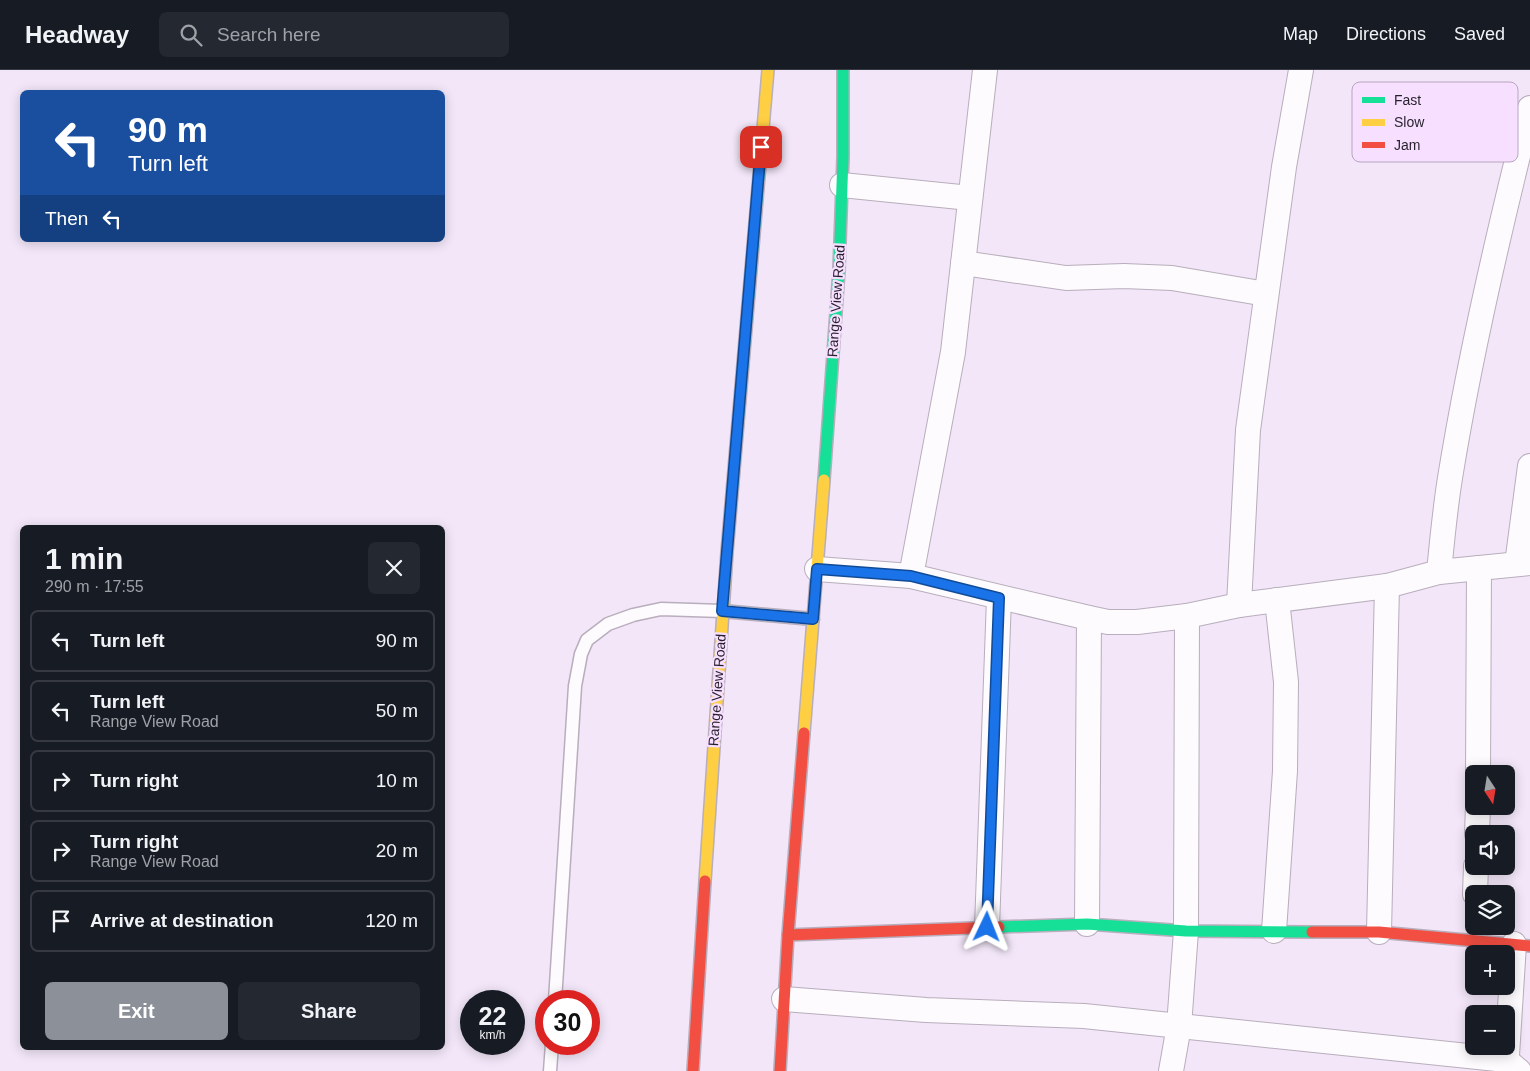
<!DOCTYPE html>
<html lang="en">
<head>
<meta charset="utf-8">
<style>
  body { margin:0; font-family:Helvetica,sans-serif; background:#242831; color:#f1f3f6; height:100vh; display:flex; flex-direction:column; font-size:19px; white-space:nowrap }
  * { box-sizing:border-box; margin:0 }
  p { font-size:16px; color:#9ea1a6 }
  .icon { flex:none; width:28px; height:28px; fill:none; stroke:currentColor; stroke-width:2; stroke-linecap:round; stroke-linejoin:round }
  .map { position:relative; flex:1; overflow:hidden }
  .sheet { position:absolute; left:20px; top:455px; width:425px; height:525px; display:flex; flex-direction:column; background:#171b24; border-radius:8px; box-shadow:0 2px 12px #0003 }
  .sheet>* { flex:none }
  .top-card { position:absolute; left:20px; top:20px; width:425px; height:152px; border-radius:8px; box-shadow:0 2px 12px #0003; background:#1a4fa0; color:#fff; overflow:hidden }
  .needle { width:32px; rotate:168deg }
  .buttons { position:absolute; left:1465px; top:695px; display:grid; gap:10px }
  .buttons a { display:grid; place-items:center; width:50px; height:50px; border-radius:8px; background:#171b24; box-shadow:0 2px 12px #0003; font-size:25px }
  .speed { position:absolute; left:460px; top:920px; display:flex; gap:10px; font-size:25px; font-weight:700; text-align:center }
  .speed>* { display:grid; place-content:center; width:65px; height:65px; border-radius:50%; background:#171b24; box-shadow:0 2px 12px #0003; line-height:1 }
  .speed small { font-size:12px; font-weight:400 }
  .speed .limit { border:8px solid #d22; background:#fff; color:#111 }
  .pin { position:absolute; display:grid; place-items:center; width:42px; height:42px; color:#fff; margin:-21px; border-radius:10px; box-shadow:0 2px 8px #0006 }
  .me { position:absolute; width:55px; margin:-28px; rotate:2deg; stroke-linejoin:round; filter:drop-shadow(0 0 4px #0008) }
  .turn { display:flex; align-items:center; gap:18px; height:105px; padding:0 25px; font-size:22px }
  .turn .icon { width:65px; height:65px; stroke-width:2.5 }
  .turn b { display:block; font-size:35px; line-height:42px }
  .then { display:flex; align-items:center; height:48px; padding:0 25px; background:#0003; gap:10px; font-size:19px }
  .round { display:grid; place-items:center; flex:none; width:52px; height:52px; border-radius:8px; background:#242831 }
  .overview { display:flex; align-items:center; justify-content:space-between; height:85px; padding:0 25px }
  h1 { font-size:30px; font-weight:700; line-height:38px }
  .cta { display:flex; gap:10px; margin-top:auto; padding:10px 25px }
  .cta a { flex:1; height:58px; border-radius:8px; background:#8c9099; color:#fff; font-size:20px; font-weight:700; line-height:58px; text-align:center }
  .cta a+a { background:#242831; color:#f1f3f6 }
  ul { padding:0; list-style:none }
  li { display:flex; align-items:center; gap:15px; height:62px; margin:0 10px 8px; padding:0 15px; border:2px solid #363941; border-radius:8px }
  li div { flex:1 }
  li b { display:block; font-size:19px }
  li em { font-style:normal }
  header { display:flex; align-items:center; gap:30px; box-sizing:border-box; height:70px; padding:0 25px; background:#171b24; border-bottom:1px solid #363941 }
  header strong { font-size:24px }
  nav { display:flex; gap:28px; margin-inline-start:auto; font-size:18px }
  .search { width:350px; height:45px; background:#242831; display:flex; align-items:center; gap:12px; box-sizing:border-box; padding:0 18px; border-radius:8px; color:#9ea1a6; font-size:19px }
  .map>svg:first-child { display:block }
</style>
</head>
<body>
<header>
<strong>Headway</strong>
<div class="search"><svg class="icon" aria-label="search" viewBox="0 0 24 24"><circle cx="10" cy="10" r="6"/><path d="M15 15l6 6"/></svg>Search here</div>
<nav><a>Map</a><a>Directions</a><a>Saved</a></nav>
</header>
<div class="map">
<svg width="1530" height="1001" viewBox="0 0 1530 1001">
  <rect width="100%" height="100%" fill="#f2e6f8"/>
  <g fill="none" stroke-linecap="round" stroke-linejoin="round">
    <defs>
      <g id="lane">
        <path d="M555,931L575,616L581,584L587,570L608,554L633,545L661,539L722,541L813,549"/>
        <path d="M550,1001L552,974"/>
      </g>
      <g id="street">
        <path d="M842,115L970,128"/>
        <path d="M963,193L1066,208L1124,206L1172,208L1266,224"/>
        <path d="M1517,494L1530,396"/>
        <path d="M817,499L911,506L1089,548L1108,552H1137L1187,546L1239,535L1387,516L1439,502L1530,493"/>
        <path d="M1439,502C1442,471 1445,439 1450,408C1470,284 1499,160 1530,38"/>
        <path d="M911,506L953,282L985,0"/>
        <path d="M1239,535L1248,360L1284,97L1301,0"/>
        <path d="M1478,704L1479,498"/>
        <path d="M1477,764L1478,736"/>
        <path d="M1475,824L1476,796"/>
        <path d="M1087,854L1089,548"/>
        <path d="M987,857L999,528"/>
        <path d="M1274,861L1285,701L1286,612L1277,530"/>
        <path d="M1379,862L1387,516"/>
        <path d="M784,929L926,940L1084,946L1506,990L1519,1001"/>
        <path d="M1171,1001L1179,956L1186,861L1187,546"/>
        <path d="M1506,1001L1514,874"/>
      </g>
      <g id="fast">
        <path d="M824,410L839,200L843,87V0"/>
        <path d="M727,482L760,94"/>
        <path d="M999,857L1087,854L1186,861L1312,862"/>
      </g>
      <g id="slow">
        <path d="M760,94L768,0"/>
        <path d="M804,663L824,410"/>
        <path d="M705,811L727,482"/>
      </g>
      <g id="jam">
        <path d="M1312,862H1379L1530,876"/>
        <path d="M788,865L999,857"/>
        <path d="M693,1001L705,811"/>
        <path d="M780,1001L788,865L804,663"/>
      </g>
    </defs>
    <use href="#lane" stroke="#b8aebc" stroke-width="15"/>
    <use href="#street" stroke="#b8aebc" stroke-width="26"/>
    <use href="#fast" stroke="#b8aebc" stroke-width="14"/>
    <use href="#slow" stroke="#b8aebc" stroke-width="14"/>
    <use href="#jam" stroke="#b8aebc" stroke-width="14"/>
    <use href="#lane" stroke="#fdfbfe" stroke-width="12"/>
    <use href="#street" stroke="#fdfbfe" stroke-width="24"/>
    <use href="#fast" stroke="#16e098" stroke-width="11"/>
    <use href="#slow" stroke="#ffcf43" stroke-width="11"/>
    <use href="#jam" stroke="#f24e42" stroke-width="11"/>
  </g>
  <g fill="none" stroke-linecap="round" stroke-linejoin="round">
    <defs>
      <path id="route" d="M761,77L722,541L813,549L817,499L911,506L999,528L987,857"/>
    </defs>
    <use href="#route" stroke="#114b97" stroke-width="12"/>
    <use href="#route" stroke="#1a73e8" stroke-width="9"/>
  </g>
  <g text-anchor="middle" stroke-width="4.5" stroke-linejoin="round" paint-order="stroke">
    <g font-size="14" fill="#271f2a" stroke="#f6dfff">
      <text transform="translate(836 231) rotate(-86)" y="5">Range View Road</text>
      <text transform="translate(717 620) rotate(-86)" y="5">Range View Road</text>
    </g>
  </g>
  <rect x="1352" y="12" width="166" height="80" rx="8" fill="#f6dfff" stroke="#b8a5bf" stroke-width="1"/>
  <rect x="1362" y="27" width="23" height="6" fill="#16e098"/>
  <rect x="1362" y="49" width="23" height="7" fill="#ffcf43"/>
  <rect x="1362" y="72" width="23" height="6" fill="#f24e42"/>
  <g font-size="14" fill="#271f2a">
    <text x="1394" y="35">Fast</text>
    <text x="1394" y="57">Slow</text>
    <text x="1394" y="80">Jam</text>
  </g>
</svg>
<div class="buttons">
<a><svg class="needle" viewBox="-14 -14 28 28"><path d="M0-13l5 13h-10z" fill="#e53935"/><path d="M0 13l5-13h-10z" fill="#9ea1a6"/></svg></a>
<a><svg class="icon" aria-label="sound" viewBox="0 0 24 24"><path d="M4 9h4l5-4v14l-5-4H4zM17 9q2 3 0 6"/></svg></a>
<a><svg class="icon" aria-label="layers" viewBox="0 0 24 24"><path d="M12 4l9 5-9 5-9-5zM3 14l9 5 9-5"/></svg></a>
<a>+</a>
<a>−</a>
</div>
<div class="speed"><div>22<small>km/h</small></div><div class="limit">30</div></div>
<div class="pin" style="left:761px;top:77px;background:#d93025"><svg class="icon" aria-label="arrive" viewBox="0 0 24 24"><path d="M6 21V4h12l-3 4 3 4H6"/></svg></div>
<svg class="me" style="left:987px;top:857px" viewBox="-20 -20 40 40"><path d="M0-17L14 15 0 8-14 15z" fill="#1a73e8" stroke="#fff" stroke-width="4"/></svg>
<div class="top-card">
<div class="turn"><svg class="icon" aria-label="left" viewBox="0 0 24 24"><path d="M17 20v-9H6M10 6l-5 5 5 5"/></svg><div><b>90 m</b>Turn left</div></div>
<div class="then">Then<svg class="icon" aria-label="left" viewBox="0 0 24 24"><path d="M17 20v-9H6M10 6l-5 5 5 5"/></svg></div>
</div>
<section class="sheet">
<div class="overview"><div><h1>1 min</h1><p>290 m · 17:55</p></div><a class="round"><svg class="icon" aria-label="close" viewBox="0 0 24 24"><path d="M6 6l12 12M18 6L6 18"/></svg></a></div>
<ul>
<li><svg class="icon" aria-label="left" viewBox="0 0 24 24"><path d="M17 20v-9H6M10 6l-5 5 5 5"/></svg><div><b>Turn left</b></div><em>90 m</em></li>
<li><svg class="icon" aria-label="left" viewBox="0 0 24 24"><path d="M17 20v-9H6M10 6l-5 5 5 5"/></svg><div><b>Turn left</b><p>Range View Road</p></div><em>50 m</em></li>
<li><svg class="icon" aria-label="right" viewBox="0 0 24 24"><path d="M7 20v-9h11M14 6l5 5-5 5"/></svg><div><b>Turn right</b></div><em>10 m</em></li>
<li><svg class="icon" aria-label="right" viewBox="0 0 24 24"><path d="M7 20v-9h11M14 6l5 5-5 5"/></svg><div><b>Turn right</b><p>Range View Road</p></div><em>20 m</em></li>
<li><svg class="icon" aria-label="arrive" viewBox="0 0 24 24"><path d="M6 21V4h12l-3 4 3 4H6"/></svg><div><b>Arrive at destination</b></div><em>120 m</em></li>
</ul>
<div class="cta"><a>Exit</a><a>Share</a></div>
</section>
</div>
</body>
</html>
